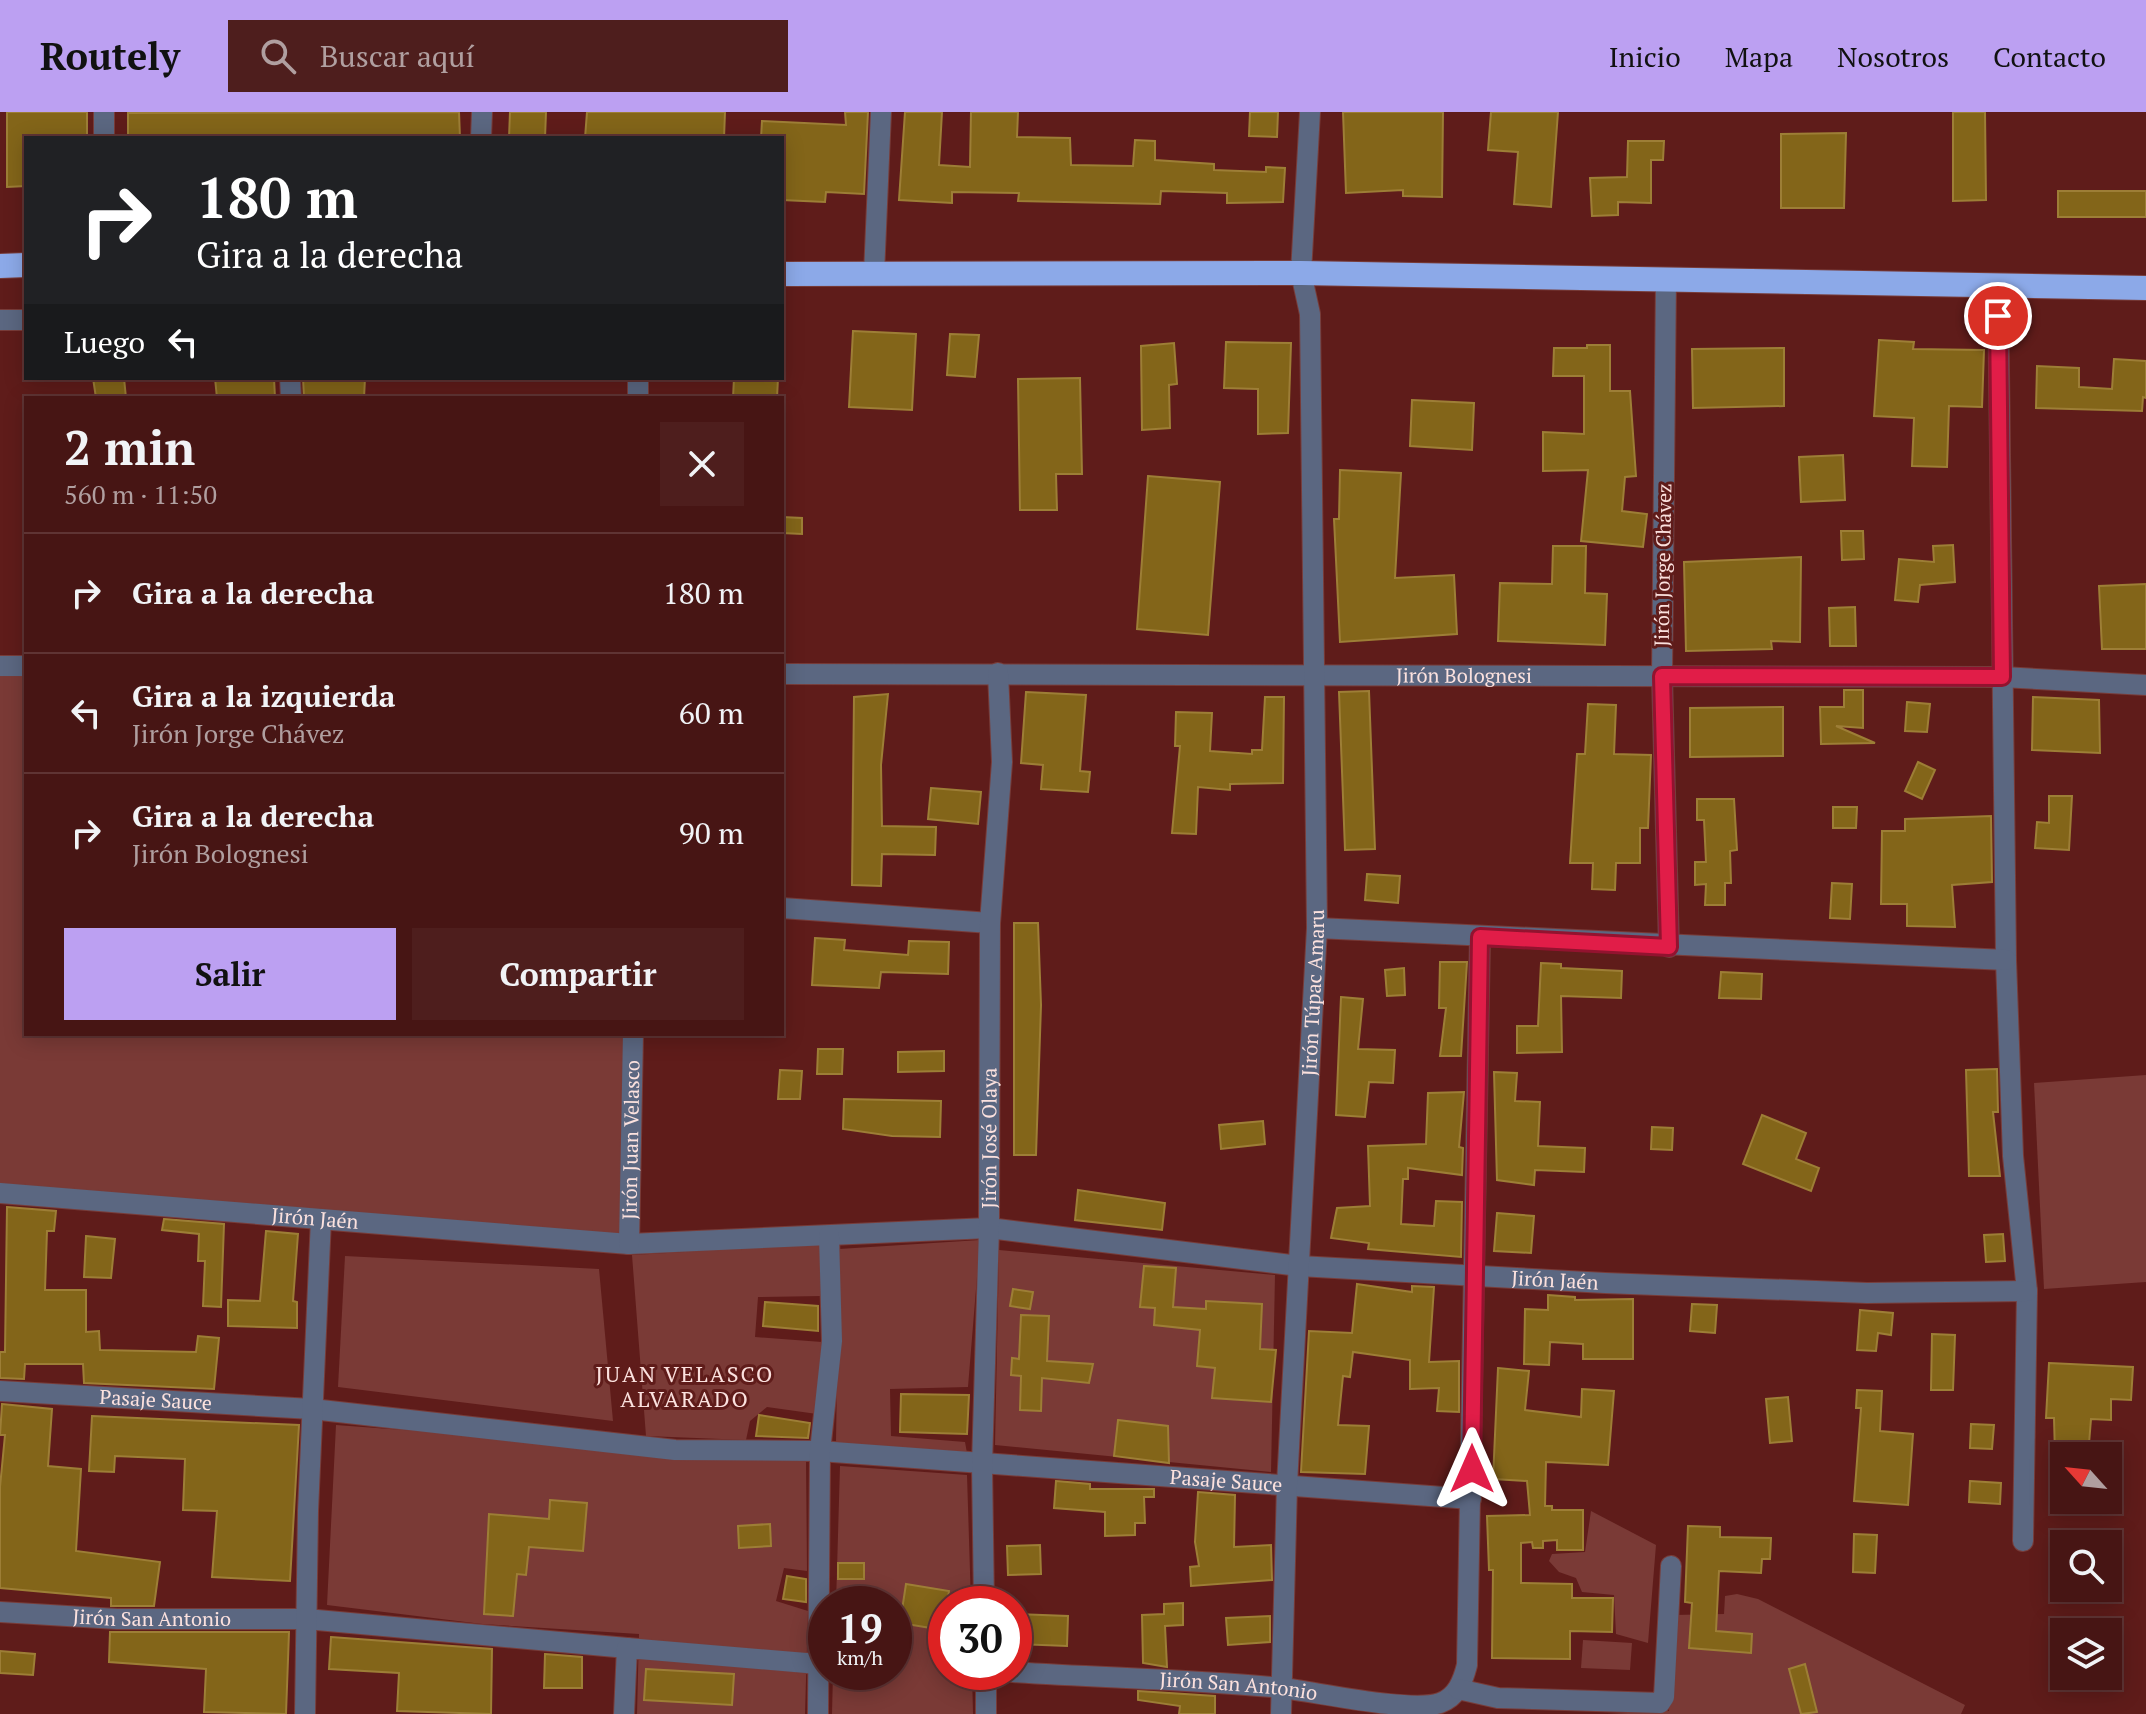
<!DOCTYPE html>
<html lang="es">
<head>
<meta charset="utf-8">
<style>
  body { margin:0; font-family:"PT Serif",serif; background:#4e1e1d; color:#f1f3f6; height:100vh; display:flex; flex-direction:column; font-size:30px; white-space:nowrap }
  * { box-sizing:border-box; margin:0 }
  p { font-size:26px; color:#b09fa0 }
  .icon { flex:none; width:44px; height:44px; fill:none; stroke:currentColor; stroke-width:2; stroke-linecap:round; stroke-linejoin:round }
  .map { position:relative; flex:1; overflow:hidden }
  .side { position:absolute; left:24px; top:284px; width:760px; height:640px; display:flex; flex-direction:column; background:#471514; border-radius:0px; box-shadow:0 4px 20px #0003,0 0 0 2px #5f3434 }
  .side>* { flex:none }
  .guide { position:absolute; left:24px; top:24px; width:760px; height:244px; border-radius:0px; box-shadow:0 4px 20px #0003,0 0 0 2px #5f3434; background:#202124; color:#fff; overflow:hidden }
  .needle { width:52px; rotate:297deg }
  .buttons { position:absolute; left:2050px; top:1330px; display:grid; gap:16px }
  .buttons a { display:grid; place-items:center; width:72px; height:72px; border-radius:0px; background:#471514; box-shadow:0 4px 20px #0003,0 0 0 2px #5f3434; font-size:40px }
  .speed { position:absolute; left:808px; top:1474px; display:flex; gap:16px; font-size:40px; font-weight:700; text-align:center }
  .speed>* { display:grid; place-content:center; width:104px; height:104px; border-radius:50%; background:#471514; box-shadow:0 4px 20px #0003,0 0 0 2px #5f3434; line-height:1 }
  .speed small { font-size:20px; font-weight:400 }
  .speed .limit { border:12px solid #d22; background:#fff; color:#111 }
  .pin { position:absolute; display:grid; place-items:center; width:68px; height:68px; color:#fff; margin:-34px; border:4px solid #fff; border-radius:50%; box-shadow:0 2px 8px #0007 }
  .me { position:absolute; width:88px; margin:-44px; rotate:0deg; stroke-linejoin:round; filter:drop-shadow(0 0 6px #0008) }
  .turn { display:flex; align-items:center; gap:28px; height:168px; padding:0 40px; font-size:36px }
  .turn .icon { width:104px; height:104px; stroke-width:2.5 }
  .turn b { display:block; font-size:56px; line-height:68px }
  .then { display:flex; align-items:center; height:76px; padding:0 40px; background:#0003; gap:16px; font-size:30px }
  .round { display:grid; place-items:center; flex:none; width:84px; height:84px; border-radius:0px; background:#4e1e1d }
  .summary { display:flex; align-items:center; justify-content:space-between; height:136px; padding:0 40px }
  h1 { font-size:48px; font-weight:700; line-height:60px }
  .button { display:flex; gap:16px; margin-top:auto; padding:16px 40px }
  .button a { flex:1; height:92px; border-radius:0px; background:#bca0f2; color:#111; font-size:32px; font-weight:700; line-height:92px; text-align:center }
  .button a+a { background:#4e1e1d; color:#f1f3f6 }
  ul { padding:0; list-style:none }
  li { display:flex; align-items:center; gap:24px; height:120px; padding:0 40px; border-top:2px solid #5f3434 }
  li div { flex:1 }
  li b { display:block; font-size:30px }
  li em { font-style:normal }
  header { display:flex; align-items:center; gap:48px; box-sizing:border-box; height:112px; padding:0 40px; background:#bca0f2; color:#111 }
  header strong { font-size:38px }
  nav { display:flex; gap:44px; margin-inline-start:auto; font-size:28px }
  .search { width:560px; height:72px; background:#4e1e1d; display:flex; align-items:center; gap:20px; box-sizing:border-box; padding:0 28px; border-radius:0px; color:#b09fa0; font-size:30px }
  .map>svg:first-child { display:block }
</style>
</head>
<body>
<header>
<strong>Routely</strong>
<div class="search"><svg class="icon" aria-label="search" viewBox="0 0 24 24"><circle cx="10" cy="10" r="6"/><path d="M15 15l6 6"/></svg>Buscar aquí</div>
<nav><a>Inicio</a><a>Mapa</a><a>Nosotros</a><a>Contacto</a></nav>
</header>
<div class="map">
<svg width="2146" height="1602" viewBox="0 0 2146 1602">
  <rect width="100%" height="100%" fill="#5f1c1a"/>
  <g fill="#7a3a36">
    <path d="M0,554H26V922H635L629,1132L0,1081Z"/>
    <path d="M2146,963V1170L2044,1177L2034,971Z"/>
    <path d="M980,1128L968,1275L890,1277L891,1324L965,1330L967,1341L836,1330L839,1137Z"/>
    <path d="M823,1132L822,1184L758,1185L755,1225L822,1230L817,1302L767,1295L750,1309L746,1328L646,1324L632,1143Z"/>
    <path d="M999,1138L1275,1163L1271,1360L995,1333Z"/>
    <path d="M345,1144L599,1157L613,1309L338,1275Z"/>
    <path d="M336,1313L806,1348L807,1459L784,1456L776,1489L808,1499L805,1602H637L639,1522L482,1512L327,1493Z"/>
    <path d="M840,1354L967,1363L971,1492H946V1560H972L973,1602H832L833,1560H894V1492H836Z"/>
    <path d="M1591,1399L1656,1433L1648,1531L1616,1522L1614,1483L1582,1480L1576,1466L1559,1460L1549,1449L1552,1442L1585,1440Z"/>
    <path d="M1737,1482L1758,1487L1965,1593L1961,1602H1607L1669,1599L1673,1503L1724,1502L1725,1484Z"/>
    <path d="M1583,1528L1632,1531L1630,1558L1581,1556Z"/>
  </g>
  <g fill="#836519" stroke="#9d7e36" stroke-width="2">
    <path d="M7,0H87V26H26V74L7,75Z"/>
    <path d="M459,0L460,26H128V1Z"/>
    <path d="M510,0H546L545,26H509Z"/>
    <path d="M587,0H725L724,26H585Z"/>
    <path d="M845,0H868L864,82L826,80L825,90L782,88V26H761L762,9L846,13Z"/>
    <path d="M905,0H942L939,53L970,55L971,0H1018L1017,25L1070,26L1071,53L1133,54L1135,28L1155,29V48L1214,52V58L1266,60V55L1285,56L1283,90L1227,91V81L1161,79L1160,92L1018,89L1019,81L952,80V91L899,88Z"/>
    <path d="M1250,0H1278L1277,25L1249,24Z"/>
    <path d="M1343,0H1443L1442,85L1403,84V78L1346,81Z"/>
    <path d="M1491,0H1558L1551,95L1514,92L1518,40L1488,38Z"/>
    <path d="M1953,0H1985L1986,88L1953,89Z"/>
    <path d="M1846,21L1844,96H1781V22Z"/>
    <path d="M1628,29H1664L1663,48H1651V91L1618,90V103L1592,104L1590,66L1627,65Z"/>
    <rect x="2058" y="79" width="88" height="26"/>
    <path d="M853,219L916,222L912,298L849,295Z"/>
    <path d="M950,222L979,223L975,265L947,263Z"/>
    <path d="M1879,228L1914,230L1913,237L1984,238L1982,295L1949,294L1947,355L1912,354L1914,306L1874,304Z"/>
    <path d="M1226,230L1291,231L1288,321L1258,322V277L1224,276Z"/>
    <path d="M1174,231L1177,272L1169,273L1170,316L1142,318L1141,234Z"/>
    <path d="M1587,233H1610V279H1630L1636,364L1625,365L1622,399L1647,402L1643,435L1581,429L1588,358L1543,359V320L1584,322V264H1553L1554,236H1587Z"/>
    <path d="M1784,236V294L1693,296L1692,237Z"/>
    <path d="M2114,247L2146,249V286L2143,285L2142,299L2036,296L2037,254L2079,256V275L2112,277Z"/>
    <path d="M93,266H124L126,286H96Z"/>
    <path d="M215,266H274L275,286H217Z"/>
    <path d="M303,266H365L364,286H304Z"/>
    <path d="M734,266H778L777,286H733Z"/>
    <path d="M1080,266L1082,362H1056L1057,398H1020L1018,267Z"/>
    <path d="M1412,288L1474,291L1472,338L1410,334Z"/>
    <path d="M1843,343L1845,388L1801,390L1799,345Z"/>
    <path d="M1340,358L1401,361L1395,466L1454,463L1457,522L1340,530L1334,407H1339Z"/>
    <path d="M1148,364L1220,370L1208,523L1137,517Z"/>
    <path d="M782,405L802,406V422L782,421Z"/>
    <path d="M1841,419H1863L1864,447L1842,448Z"/>
    <path d="M1953,433L1955,470L1920,473L1918,490L1895,488L1899,447L1934,450L1933,434Z"/>
    <path d="M1553,434H1586L1585,481L1607,482L1605,533L1498,529L1500,471L1552,472Z"/>
    <path d="M1801,445L1800,530L1771,529L1772,537L1686,539L1684,450Z"/>
    <path d="M2146,472V537H2102L2099,474Z"/>
    <path d="M1855,495L1856,534H1830L1829,496Z"/>
    <path d="M1844,578H1863V616L1836,614L1875,631L1821,632L1820,595H1844Z"/>
    <path d="M1369,579L1375,737L1345,738L1339,580Z"/>
    <path d="M1026,580L1086,583L1080,659L1090,660L1088,680L1041,677L1043,653L1021,651Z"/>
    <path d="M888,582L881,653L882,714L936,715L935,743L882,742L881,774L852,773L854,585Z"/>
    <path d="M1265,585H1284L1283,671L1230,672V678L1198,675L1196,722L1172,721L1180,634H1175L1176,600L1212,601L1210,639L1252,642V638H1262Z"/>
    <path d="M2033,585L2099,588L2100,641L2032,638Z"/>
    <path d="M1907,590L1930,592L1927,620L1905,619Z"/>
    <path d="M1588,592L1616,593L1614,642L1651,643L1648,716H1640V751H1616L1615,778L1592,777L1593,751H1570L1577,642H1585Z"/>
    <path d="M1783,595V644L1690,645V596Z"/>
    <path d="M1918,650L1935,658L1922,687L1905,679Z"/>
    <path d="M931,676L981,680L978,712L928,707Z"/>
    <path d="M2049,684H2072L2069,738L2035,736L2037,710L2049,711Z"/>
    <path d="M1697,687H1734L1737,738L1730,739L1731,771H1725V793H1705L1706,772L1695,773V750H1706L1704,708H1697Z"/>
    <path d="M1833,695H1857L1856,716H1833Z"/>
    <path d="M1991,704L1992,770L1952,773L1955,815L1907,814V792H1881L1882,719H1905V707Z"/>
    <path d="M1367,762L1400,764L1398,791L1365,788Z"/>
    <path d="M1832,771L1852,772L1850,807L1830,806Z"/>
    <path d="M1014,811H1038L1041,893L1036,1043H1014Z"/>
    <path d="M815,826L845,828L844,838L908,843L909,829L949,830L948,862L881,860L879,876L812,873Z"/>
    <path d="M1440,850H1467L1461,944H1440L1446,896H1439Z"/>
    <path d="M1541,851L1561,852V856L1622,859L1621,886L1561,884L1562,940L1517,941V914H1538Z"/>
    <path d="M1404,856L1405,883L1387,884L1385,858Z"/>
    <path d="M1721,860L1762,862L1761,887L1719,886Z"/>
    <path d="M1341,885L1363,887L1358,937L1395,938L1393,971L1369,970L1365,1005L1336,1003Z"/>
    <path d="M818,937H843L842,962H817Z"/>
    <path d="M944,939V959L898,960V940Z"/>
    <path d="M1997,957L1998,1000H1993L2000,1064H1969L1966,958Z"/>
    <path d="M780,958L802,959L800,987H778Z"/>
    <path d="M1494,960L1517,961L1515,989L1540,990L1538,1034L1585,1036L1584,1060L1535,1058L1534,1073L1497,1068Z"/>
    <path d="M1464,980L1459,1035L1463,1036L1462,1063L1408,1056V1067H1403L1401,1112L1434,1114L1436,1089L1462,1090L1461,1145L1368,1137L1369,1131L1331,1126L1337,1096L1370,1094L1368,1034L1426,1032L1428,981Z"/>
    <path d="M844,987L941,989L940,1025L892,1024L843,1017Z"/>
    <path d="M1762,1003L1806,1021L1796,1047L1819,1056L1811,1079L1743,1052Z"/>
    <path d="M1263,1009L1265,1032L1221,1037L1219,1013Z"/>
    <path d="M1652,1015L1673,1016L1672,1038L1651,1037Z"/>
    <path d="M1078,1078L1165,1091L1162,1118L1075,1108Z"/>
    <path d="M7,1095L56,1099L54,1119H47L45,1178H86V1220L99,1219L100,1238L196,1240L198,1224L219,1226L214,1277L84,1271L83,1252H25L24,1267L0,1266V1240H5Z"/>
    <path d="M1497,1101L1534,1104L1531,1141L1494,1139Z"/>
    <path d="M164,1107L224,1112L221,1195L203,1194L205,1149H198L199,1122L162,1118Z"/>
    <path d="M266,1119L298,1122L293,1189L297,1190V1216L228,1214V1188L260,1189Z"/>
    <path d="M2003,1122L2005,1149L1986,1150L1984,1123Z"/>
    <path d="M86,1124L115,1127L111,1166L84,1165Z"/>
    <path d="M1144,1154L1176,1156L1173,1195L1206,1197V1189L1262,1192L1260,1237L1276,1238L1271,1290L1212,1286L1215,1256L1197,1254L1200,1218L1154,1213L1155,1196L1140,1195Z"/>
    <path d="M1357,1172L1412,1180V1174L1434,1175L1429,1250L1459,1249V1300L1437,1299L1439,1276L1410,1277V1248L1353,1240L1350,1265L1343,1264L1338,1313L1369,1314L1365,1362L1301,1360L1309,1219L1352,1221Z"/>
    <path d="M1013,1177L1033,1180L1030,1197L1010,1194Z"/>
    <path d="M1548,1183L1575,1185V1188L1633,1187V1247H1583V1232L1550,1230L1549,1253L1524,1252L1525,1197L1548,1198Z"/>
    <path d="M765,1190L818,1194V1219L763,1214Z"/>
    <path d="M1692,1192L1717,1193L1715,1221L1690,1219Z"/>
    <path d="M1860,1198L1893,1201L1891,1223L1878,1221L1876,1239L1857,1238Z"/>
    <path d="M1021,1203L1049,1204L1047,1249L1093,1252L1089,1271L1042,1266L1041,1299L1020,1298L1021,1264L1011,1263L1012,1246L1019,1247Z"/>
    <path d="M1932,1222L1955,1223L1953,1278H1931Z"/>
    <path d="M2049,1251L2133,1255L2131,1288L2111,1287V1308L2091,1307L2088,1344L2055,1343L2054,1306H2046Z"/>
    <path d="M1498,1256L1529,1259L1525,1298L1581,1305L1582,1277L1614,1279L1608,1353L1546,1350L1545,1394H1552V1398H1583V1438H1557V1428L1543,1429V1436H1533L1532,1430L1521,1431V1471L1572,1472V1486H1613L1612,1520L1570,1519V1547L1492,1546L1493,1458H1489L1487,1404L1530,1403L1527,1369L1493,1367Z"/>
    <path d="M1857,1278L1882,1279L1880,1319L1913,1322L1908,1393L1854,1389L1861,1296H1856Z"/>
    <path d="M901,1282L969,1283L967,1322L900,1320Z"/>
    <path d="M1788,1285L1792,1329L1770,1331L1766,1287Z"/>
    <path d="M2,1292L52,1297L48,1354L81,1357L76,1439L160,1450L154,1494H111V1486L0,1476V1375L5,1323H0Z"/>
    <path d="M759,1303L810,1311L808,1326L756,1324Z"/>
    <path d="M92,1304L299,1313L290,1469L212,1465L217,1399L183,1398L185,1347L115,1344L114,1360L89,1359Z"/>
    <path d="M1118,1308L1168,1314L1169,1351L1114,1344Z"/>
    <path d="M1971,1312L1994,1313L1992,1337L1970,1336Z"/>
    <path d="M1056,1369L1090,1372V1377H1154V1385H1144L1145,1411H1135V1423L1105,1424V1400L1054,1396Z"/>
    <path d="M1970,1369L2001,1371L2000,1392L1969,1390Z"/>
    <path d="M1198,1380L1235,1383L1234,1435L1271,1433L1272,1468L1191,1474L1190,1455L1199,1454L1195,1430Z"/>
    <path d="M550,1388L587,1391L583,1439L529,1435L526,1463L517,1462L513,1504L484,1502L489,1402L549,1407Z"/>
    <path d="M770,1412L771,1434L739,1436L738,1414Z"/>
    <path d="M1688,1414L1720,1415V1425L1771,1426L1770,1447H1762L1761,1461L1719,1459L1716,1519L1752,1522L1751,1541L1689,1536L1692,1491L1685,1490Z"/>
    <path d="M1854,1422L1877,1423L1875,1461L1853,1460Z"/>
    <path d="M1040,1433L1041,1462L1008,1463L1007,1434Z"/>
    <rect x="838" y="1451" width="26" height="16"/>
    <path d="M787,1464L806,1467V1490L783,1487Z"/>
    <path d="M906,1472L949,1479L943,1518L900,1511Z"/>
    <path d="M1183,1491V1513L1165,1514L1167,1555L1143,1551L1142,1503L1164,1502V1492Z"/>
    <path d="M1014,1502L1068,1504L1067,1534L1014,1532Z"/>
    <path d="M1270,1504V1530L1228,1533L1226,1506Z"/>
    <path d="M110,1520H289L286,1602L204,1600L206,1557L109,1550Z"/>
    <path d="M331,1525L492,1537L491,1602L397,1599L399,1561L329,1557Z"/>
    <path d="M0,1539L35,1542L33,1563L0,1561Z"/>
    <path d="M545,1542L582,1545V1576H544Z"/>
    <path d="M1805,1552L1817,1600L1801,1602L1789,1557Z"/>
    <path d="M646,1557L734,1562L732,1593L644,1588Z"/>
    <path d="M1138,1579L1215,1584V1602H1179L1180,1594L1138,1588Z"/>
  </g>
  <g fill="none" stroke-linecap="round" stroke-linejoin="round">
    <defs>
      <g id="minor">
        <path d="M104,0V26"/>
        <path d="M481,26L482,0"/>
        <path d="M874,162L881,0"/>
        <path d="M1666,166L1662,564L1669,835"/>
        <path d="M1998,173L2006,848L2013,1044L2027,1179L2023,1429"/>
        <path d="M0,208H26"/>
        <path d="M290,266L291,286"/>
        <path d="M638,266V286"/>
        <path d="M0,554H26"/>
        <path id="s1" d="M782,562L2002,565L2146,573"/>
        <path d="M782,796L990,811"/>
        <path d="M1317,816L2006,848"/>
        <path id="s2" d="M0,1081L629,1132L989,1116L1299,1154L1605,1171L1867,1181L2027,1179"/>
        <path id="s3" d="M629,1132L633,922"/>
        <path id="s4" d="M0,1279L312,1297L675,1338L820,1339L1471,1387"/>
        <path id="s5" d="M984,1492L982,1353L989,1116L990,811L1002,650L998,561"/>
        <path id="s6" d="M0,1500L117,1507H306L627,1536"/>
        <path d="M986,1560V1602"/>
        <path id="s7" d="M1013,1560C1102,1566 1193,1567 1282,1576C1317,1580 1410,1601 1440,1591C1457,1585 1463,1569 1467,1553L1480,825"/>
        <path d="M1458,1577L1498,1586L1660,1591L1664,1585L1671,1454"/>
        <path d="M305,1602L308,1399L321,1107"/>
        <path d="M624,1602L627,1536L818,1552"/>
        <path d="M818,1602L820,1339L832,1229L829,1124"/>
        <path id="s8" d="M1281,1602L1287,1373L1317,816L1310,202L1301,161L1310,0"/>
      </g>
      <g id="highway">
        <path d="M0,154L26,153"/>
        <path d="M782,162L1301,161L2146,176"/>
      </g>
    </defs>
    <use href="#minor" stroke="#783c39" stroke-width="22"/>
    <use href="#highway" stroke="#783c39" stroke-width="26"/>
    <use href="#minor" stroke="#5b6781" stroke-width="20"/>
    <use href="#highway" stroke="#8ca9e8" stroke-width="24"/>
  </g>
  <g fill="none" stroke-linecap="round" stroke-linejoin="round">
    <defs>
      <path id="route" d="M1472,1357L1480,825L1669,835L1662,564L2002,565L1998,204"/>
    </defs>
    <use href="#route" stroke="#92132f" stroke-width="20"/>
    <use href="#route" stroke="#e11d48" stroke-width="14"/>
  </g>
  <g text-anchor="middle" stroke-width="6" stroke-linejoin="round" paint-order="stroke">
    <g font-size="20" fill="#fbe1de" stroke="#5f1c1a">
      <text transform="translate(1663 453) rotate(-89)" y="7">Jirón Jorge Chávez</text>
      <text dy="7" stroke="none"><textPath href="#s1" startOffset="682">Jirón Bolognesi</textPath></text>
      <text dy="7" stroke="none"><textPath href="#s8" startOffset="722">Jirón Túpac Amaru</textPath></text>
      <text dy="7" stroke="none"><textPath href="#s5" startOffset="466">Jirón José Olaya</textPath></text>
      <text dy="7" stroke="none"><textPath href="#s3" startOffset="104">Jirón Juan Velasco</textPath></text>
      <text dy="7" stroke="none"><textPath href="#s2" startOffset="316">Jirón Jaén</textPath></text>
      <text dy="7" stroke="none"><textPath href="#s2" startOffset="1560">Jirón Jaén</textPath></text>
      <text dy="7" stroke="none"><textPath href="#s4" startOffset="156">Pasaje Sauce</textPath></text>
      <text dy="7" stroke="none"><textPath href="#s4" startOffset="1230">Pasaje Sauce</textPath></text>
      <text dy="7" stroke="none"><textPath href="#s6" startOffset="152">Jirón San Antonio</textPath></text>
      <text dy="7" stroke="none"><textPath href="#s7" startOffset="226">Jirón San Antonio</textPath></text>
    </g>
    <g font-size="22" letter-spacing="2" fill="#fbe1de" stroke="#5f1c1a">
      <text x="685" y="1270">JUAN VELASCO<tspan x="685" dy="25">ALVARADO</tspan></text>
    </g>
  </g>
</svg>
<div class="buttons">
<a><svg class="needle" viewBox="-14 -14 28 28"><path d="M0-13l5 13h-10z" fill="#e53935"/><path d="M0 13l5-13h-10z" fill="#b09fa0"/></svg></a>
<a><svg class="icon" aria-label="search" viewBox="0 0 24 24"><circle cx="10" cy="10" r="6"/><path d="M15 15l6 6"/></svg></a>
<a><svg class="icon" aria-label="layers" viewBox="0 0 24 24"><path d="M12 4l9 5-9 5-9-5zM3 14l9 5 9-5"/></svg></a>
</div>
<div class="speed"><div>19<small>km/h</small></div><div class="limit">30</div></div>
<div class="pin" style="left:1998px;top:204px;background:#d93025"><svg class="icon" aria-label="arrive" viewBox="0 0 24 24"><path d="M6 21V4h12l-3 4 3 4H6"/></svg></div>
<svg class="me" style="left:1472px;top:1357px" viewBox="-20 -20 40 40"><path d="M0-17L14 15 0 8-14 15z" fill="#e11d48" stroke="#fff" stroke-width="4"/></svg>
<div class="guide">
<div class="turn"><svg class="icon" aria-label="right" viewBox="0 0 24 24"><path d="M7 20v-9h11M14 6l5 5-5 5"/></svg><div><b>180 m</b>Gira a la derecha</div></div>
<div class="then">Luego<svg class="icon" aria-label="left" viewBox="0 0 24 24"><path d="M17 20v-9H6M10 6l-5 5 5 5"/></svg></div>
</div>
<section class="side">
<div class="summary"><div><h1>2 min</h1><p>560 m · 11:50</p></div><a class="round"><svg class="icon" aria-label="close" viewBox="0 0 24 24"><path d="M6 6l12 12M18 6L6 18"/></svg></a></div>
<ul>
<li><svg class="icon" aria-label="right" viewBox="0 0 24 24"><path d="M7 20v-9h11M14 6l5 5-5 5"/></svg><div><b>Gira a la derecha</b></div><em>180 m</em></li>
<li><svg class="icon" aria-label="left" viewBox="0 0 24 24"><path d="M17 20v-9H6M10 6l-5 5 5 5"/></svg><div><b>Gira a la izquierda</b><p>Jirón Jorge Chávez</p></div><em>60 m</em></li>
<li><svg class="icon" aria-label="right" viewBox="0 0 24 24"><path d="M7 20v-9h11M14 6l5 5-5 5"/></svg><div><b>Gira a la derecha</b><p>Jirón Bolognesi</p></div><em>90 m</em></li>
</ul>
<div class="button"><a>Salir</a><a>Compartir</a></div>
</section>
</div>
</body>
</html>
